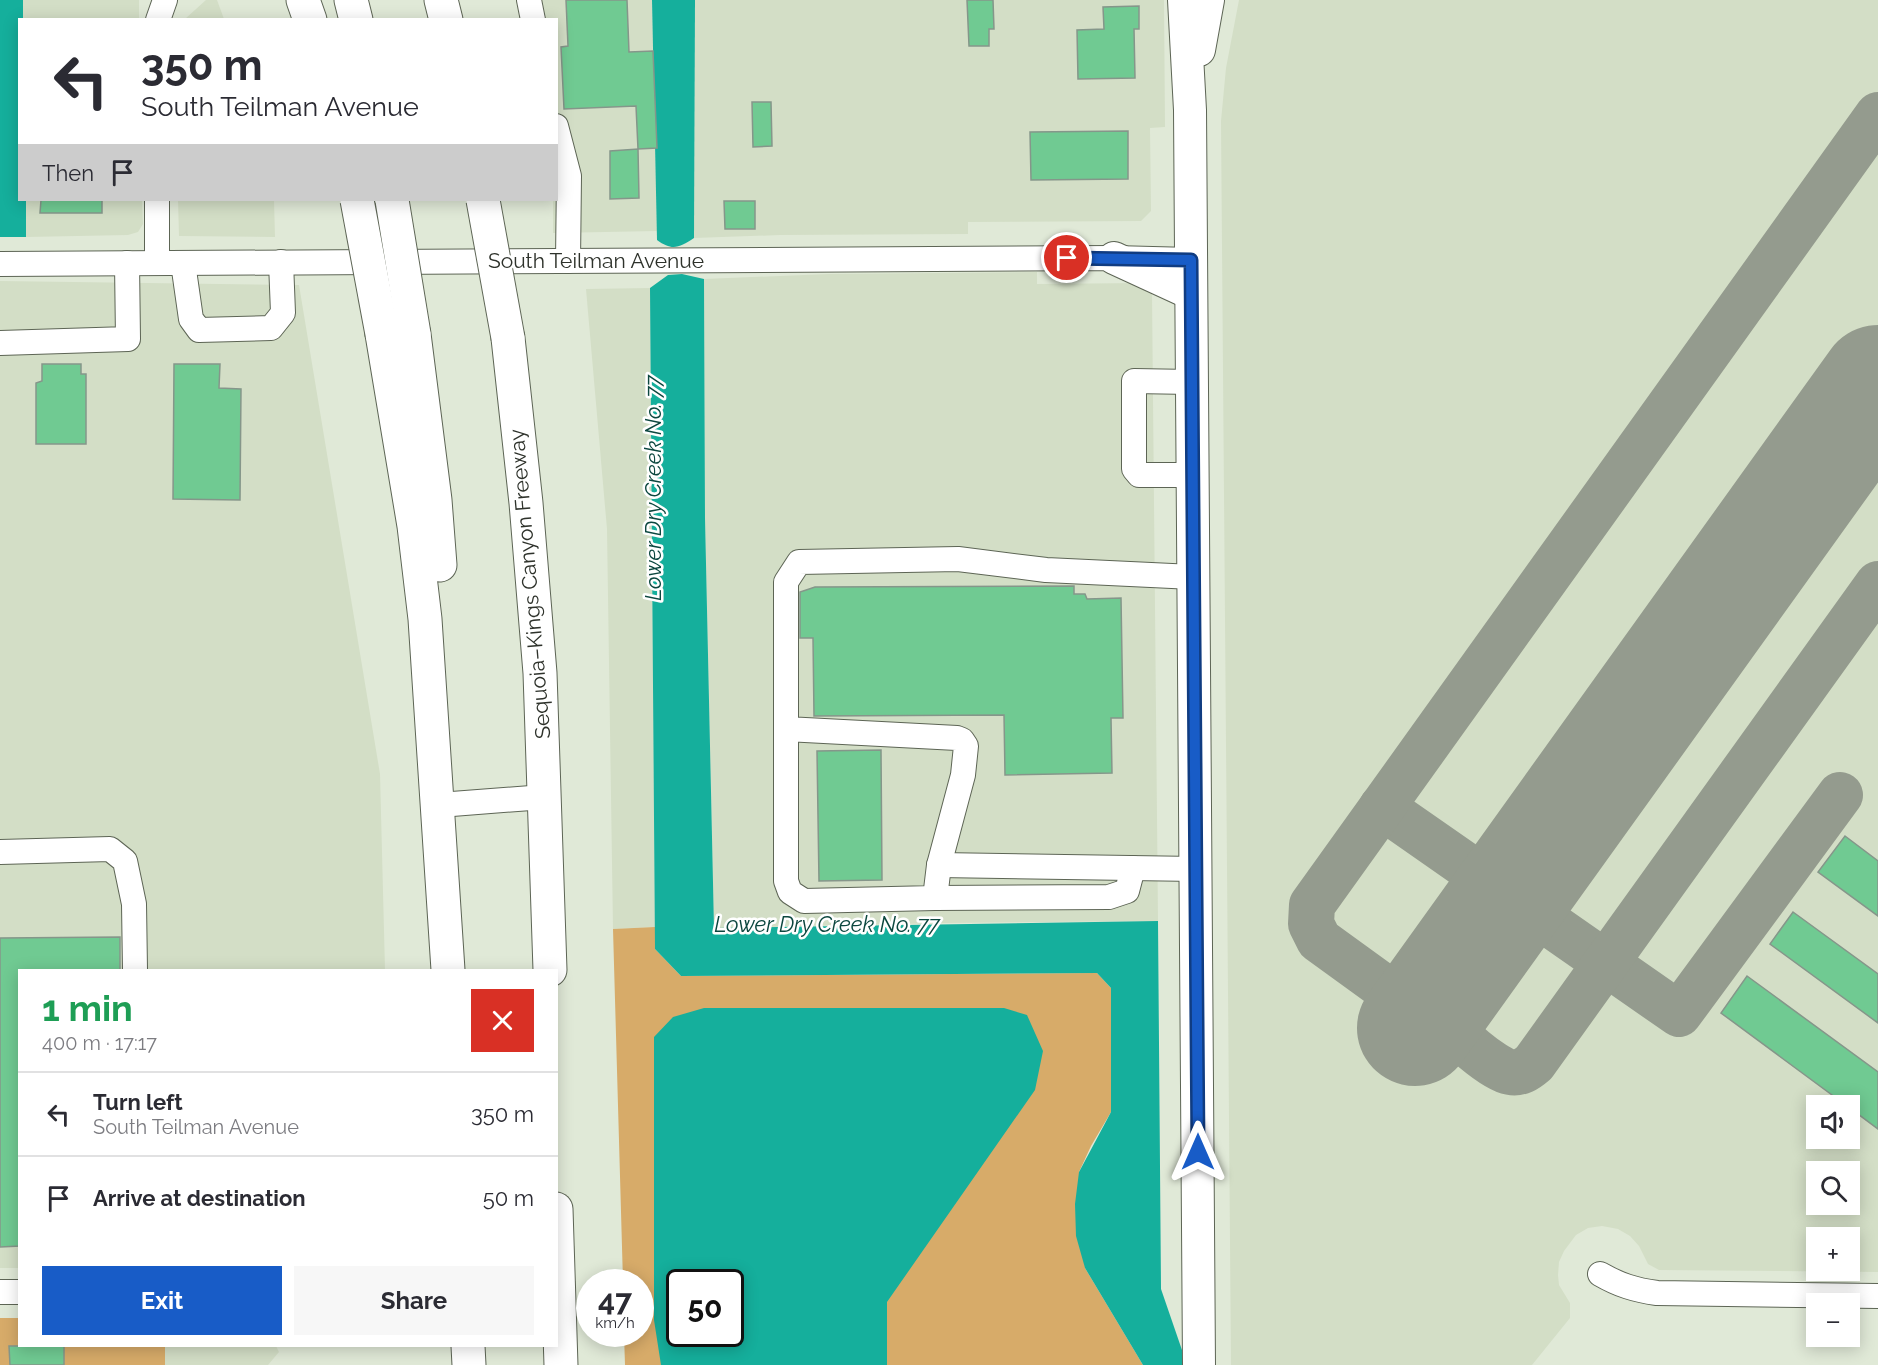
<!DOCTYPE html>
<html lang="en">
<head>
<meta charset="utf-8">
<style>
  body { margin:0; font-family:Raleway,sans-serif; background:#f7f7f7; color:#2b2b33; height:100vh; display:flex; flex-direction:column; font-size:22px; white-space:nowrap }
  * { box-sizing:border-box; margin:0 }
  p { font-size:20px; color:#7c7c81 }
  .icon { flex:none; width:33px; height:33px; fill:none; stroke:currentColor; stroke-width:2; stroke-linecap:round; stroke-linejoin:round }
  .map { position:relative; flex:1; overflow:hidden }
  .details { position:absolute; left:18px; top:969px; width:540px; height:378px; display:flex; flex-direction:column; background:#fff; border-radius:0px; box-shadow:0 3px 15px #0003 }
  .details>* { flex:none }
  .banner { position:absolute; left:18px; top:18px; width:540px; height:183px; border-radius:0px; box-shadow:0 3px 15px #0003; background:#fff; color:#2b2b33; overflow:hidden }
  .fabs { position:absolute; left:1806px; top:1095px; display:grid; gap:12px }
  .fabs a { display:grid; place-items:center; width:54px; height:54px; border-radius:0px; background:#fff; box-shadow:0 3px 15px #0003; font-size:30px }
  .speed { position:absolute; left:576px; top:1269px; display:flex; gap:12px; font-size:30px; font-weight:700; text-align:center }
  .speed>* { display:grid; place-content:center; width:78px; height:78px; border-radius:50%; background:#fff; box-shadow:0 3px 15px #0003; line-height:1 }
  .speed small { font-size:15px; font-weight:400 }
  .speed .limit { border:3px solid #111; border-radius:9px; background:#fff; color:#111 }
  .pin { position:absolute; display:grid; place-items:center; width:51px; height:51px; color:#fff; margin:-26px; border:3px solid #fff; border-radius:50%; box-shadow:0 2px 6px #0007 }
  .me { position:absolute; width:66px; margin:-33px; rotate:0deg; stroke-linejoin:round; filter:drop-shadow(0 0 4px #0008) }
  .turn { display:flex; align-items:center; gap:21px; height:126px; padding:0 24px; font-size:27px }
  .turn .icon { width:78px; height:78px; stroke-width:2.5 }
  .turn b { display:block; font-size:42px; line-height:51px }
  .then { display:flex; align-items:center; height:57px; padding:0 24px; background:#0003; gap:12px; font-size:22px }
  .round { display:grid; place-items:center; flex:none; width:63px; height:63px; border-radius:0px; background:#f7f7f7 }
  .headline { display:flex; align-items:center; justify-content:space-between; height:102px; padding:0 24px }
  h1 { font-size:36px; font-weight:700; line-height:45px; color:#1e9e55 }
  .cta { display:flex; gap:12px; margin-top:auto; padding:12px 24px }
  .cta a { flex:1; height:69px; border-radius:0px; background:#185cc7; color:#fff; font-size:24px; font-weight:700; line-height:69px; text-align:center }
  .cta a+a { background:#f7f7f7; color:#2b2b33 }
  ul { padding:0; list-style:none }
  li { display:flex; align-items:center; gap:18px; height:84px; padding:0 24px; border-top:2px solid #e1e1e2 }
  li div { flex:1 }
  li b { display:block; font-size:22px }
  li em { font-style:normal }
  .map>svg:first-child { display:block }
</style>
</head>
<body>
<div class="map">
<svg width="1878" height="1365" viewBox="0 0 1878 1365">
  <rect width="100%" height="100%" fill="#e0e9d7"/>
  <g fill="#d3dec6" fill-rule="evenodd">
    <rect x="23" y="0" width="116" height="19"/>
    <path d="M206,0H217L224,19H185Z"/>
    <path d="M517,0H652L657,231L553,233V200H556V20L520,19Z"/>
    <path d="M695,0H1164L1165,127L1150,128L1151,211L1141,221L968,222V234L780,235L694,238Z"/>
    <path d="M1239,0H1878V1272L1659,1270L1648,1264L1639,1246L1630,1236L1618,1229L1602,1226L1588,1228L1576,1235L1564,1251L1559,1262L1558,1275L1559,1285L1570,1303V1318L1532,1365H1231L1221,121L1226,68ZM1816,1106H1850V1138H1816ZM1816,1172H1850V1204H1816ZM1816,1238H1850V1270H1816Z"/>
    <path d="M26,200H142L143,224L138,232L128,235L26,237Z"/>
    <path d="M178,200H274L275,237L179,236Z"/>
    <path d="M1037,272V284L1142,283L1152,293L1158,921L946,923L714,928L705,518L704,279L829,274Z"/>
    <path d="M0,281L299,285L380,774L385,970H20L19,1268H0Z"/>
    <path d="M650,288L655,927L613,929L607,529L586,289Z"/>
    <path d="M165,1346H276L279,1352L268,1365H165Z"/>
  </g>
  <g fill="#d7ab69" fill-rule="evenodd">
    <path d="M655,927V949L681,976L1097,973L1111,988V1112L1091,1146L1079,1172L1085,1268L1143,1365H625L624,1334H640V1282H623L613,929ZM680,1282H730V1334H680Z"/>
    <path d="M0,1318H19L20,1346H165V1365H0Z"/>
  </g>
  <g fill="#15af9c" fill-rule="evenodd">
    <path d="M0,0H23V19L20,20V200H26V237H0Z"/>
    <path d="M652,0H695L694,238C679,248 672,251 657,240Z"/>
    <path d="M682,274L704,279L705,518L714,928L1158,921L1161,1289L1183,1353V1365H1143L1085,1268L1076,1236L1075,1204L1079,1172L1111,1112V988L1097,973L681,976L655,949L650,288L668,275Z"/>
    <path d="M704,1008H1004L1027,1015L1043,1051L1035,1090L887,1302V1365H661L654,1320V1037L673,1017ZM680,1282H730V1334H680Z"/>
  </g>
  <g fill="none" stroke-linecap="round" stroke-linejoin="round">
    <g stroke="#949b8e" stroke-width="46">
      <path d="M1382,807L1679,1014L1840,795"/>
      <path d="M1456,970C1439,989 1428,1006 1399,998L1319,940L1311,924L1312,905L1878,115"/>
      <path d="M1456,970C1449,986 1440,1002 1446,1019C1452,1034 1494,1069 1510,1072C1520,1074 1527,1069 1534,1063L1878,584"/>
    </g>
    <path stroke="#949b8e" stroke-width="116" d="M1415,1028L1878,383"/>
  </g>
  <g fill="#70ca92" stroke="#85968a" stroke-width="1.5">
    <path d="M566,0H627L629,52L653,51L657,148L638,149L636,106L564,109L561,47L568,46Z"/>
    <path d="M967,0H993L994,29H989V46H969Z"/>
    <path d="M1139,6V29H1134L1135,78L1078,79L1077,30L1104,29L1103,7Z"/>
    <path d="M752,102H771L772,146L753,147Z"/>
    <path d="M1128,131V179L1031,180L1030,132Z"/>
    <path d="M638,149L639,198L610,199V151Z"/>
    <path d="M41,200H102V213H40Z"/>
    <path d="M724,201H755V229H725Z"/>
    <path d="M42,364H81V374H86V444H36V383L42,381Z"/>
    <path d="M174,364H220L219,388L241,389L240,500L173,499Z"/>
    <path d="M1074,586V594H1085L1087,599L1121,598L1123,718H1111L1112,773L1005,775L1004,715L814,716L813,638H800V592L815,587Z"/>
    <path d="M881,750L882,880L819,881L817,751Z"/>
    <path d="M1845,836L1878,861V916L1818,872Z"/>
    <path d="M1793,912L1878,974V1023L1770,944Z"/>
    <path d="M120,937V970H20V1246L0,1247V938Z"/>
    <path d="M1747,976L1878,1072V1129L1850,1108V1106H1847L1721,1013Z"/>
    <path d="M9,1346H64V1365H10Z"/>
  </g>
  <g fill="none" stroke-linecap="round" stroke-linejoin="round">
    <defs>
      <g id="minor">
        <path d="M529,0L533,20"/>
        <path d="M158,20L165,0"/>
        <path d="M556,126L569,176L568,261"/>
        <path d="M157,200V263"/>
        <path d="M183,263L191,319L199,330L271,328L283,313L281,262"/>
        <path d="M0,264L1114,258L1191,260"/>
        <path d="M0,343L128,339L127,263"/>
        <path d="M1191,382L1134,381V469L1139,475H1192"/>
        <path d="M786,729L957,738L962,740L966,746L963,775L939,865L935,898L804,901L790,892L786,881V582L799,562L958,559L1046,570L1193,577"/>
        <path d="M452,804L544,797"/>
        <path d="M0,852L110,849L125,861L134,904L135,970"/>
        <path d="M939,865L1196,869"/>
        <path d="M935,898L1109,897L1127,891L1133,868"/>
        <path d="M1600,1274C1619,1285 1635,1290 1657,1293L1878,1296"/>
        <path d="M0,1292H20"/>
      </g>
      <g id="major">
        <path d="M1184,0L1190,110L1199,1365"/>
        <path d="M1199,50L1208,0"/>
        <path d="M1114,258L1190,293"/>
      </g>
      <g id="highway">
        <path d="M303,0L310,20"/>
        <path d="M351,0L356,20"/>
        <path d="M441,0L446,20"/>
        <path d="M382,334L414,526L425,619L448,970"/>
        <path d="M414,334L435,500L440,565"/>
        <path d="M508,338L526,503L540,673L550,970"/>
        <path d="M556,1209L561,1365"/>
        <path d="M468,1346L469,1365"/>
      </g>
    </defs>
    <use href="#minor" stroke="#5d6555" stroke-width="26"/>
    <use href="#major" stroke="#5d6555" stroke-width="34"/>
    <use href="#highway" stroke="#5d6555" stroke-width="35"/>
    <use href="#minor" stroke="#fff" stroke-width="24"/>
    <use href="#major" stroke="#fff" stroke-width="32"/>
    <use href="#highway" stroke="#fff" stroke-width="33"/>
    <defs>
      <g id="highway-bridge">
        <path d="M357,200L382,334"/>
        <path d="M392,200L414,334"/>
        <path d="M483,200L508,338"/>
      </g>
    </defs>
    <use href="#highway-bridge" stroke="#5d6555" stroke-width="35" stroke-linecap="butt"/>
    <use href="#highway-bridge" stroke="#fff" stroke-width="33"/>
  </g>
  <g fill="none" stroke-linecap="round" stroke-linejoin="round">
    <defs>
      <path id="route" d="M1067,258L1191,260L1198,1152"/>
    </defs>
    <use href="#route" stroke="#103c81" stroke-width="15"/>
    <use href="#route" stroke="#185cc7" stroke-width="10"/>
  </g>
  <g text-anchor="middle" stroke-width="5" stroke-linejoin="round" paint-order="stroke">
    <g font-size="21" fill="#2e322b" stroke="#fff">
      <text x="596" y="268">South Teilman Avenue</text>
      <text transform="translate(530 584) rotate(-95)" y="7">Sequoia–Kings Canyon Freeway</text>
    </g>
    <g font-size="22" font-style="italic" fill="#0c473f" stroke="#fff">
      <text transform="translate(653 488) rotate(-90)" y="8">Lower Dry Creek No. 77</text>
      <text x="827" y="932">Lower Dry Creek No. 77</text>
    </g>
  </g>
</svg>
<div class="fabs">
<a><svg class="icon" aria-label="sound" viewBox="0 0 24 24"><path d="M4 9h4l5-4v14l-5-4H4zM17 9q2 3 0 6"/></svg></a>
<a><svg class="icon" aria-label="search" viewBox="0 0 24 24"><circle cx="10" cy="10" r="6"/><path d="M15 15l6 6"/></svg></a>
<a>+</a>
<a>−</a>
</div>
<div class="speed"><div>47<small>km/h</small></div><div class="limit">50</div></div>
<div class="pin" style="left:1067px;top:258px;background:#d93025"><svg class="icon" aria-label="arrive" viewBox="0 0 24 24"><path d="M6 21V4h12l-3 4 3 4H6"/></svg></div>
<svg class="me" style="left:1198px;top:1152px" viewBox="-20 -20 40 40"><path d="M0-17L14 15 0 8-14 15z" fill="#185cc7" stroke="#fff" stroke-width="4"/></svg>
<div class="banner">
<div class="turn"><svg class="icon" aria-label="left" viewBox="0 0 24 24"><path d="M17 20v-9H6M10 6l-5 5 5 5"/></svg><div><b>350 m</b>South Teilman Avenue</div></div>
<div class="then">Then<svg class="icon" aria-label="arrive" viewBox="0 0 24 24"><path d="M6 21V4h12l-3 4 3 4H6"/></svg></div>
</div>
<section class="details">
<div class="headline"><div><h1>1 min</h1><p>400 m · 17:17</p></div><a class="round" style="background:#d93025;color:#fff"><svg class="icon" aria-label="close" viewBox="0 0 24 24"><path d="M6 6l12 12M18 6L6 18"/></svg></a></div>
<ul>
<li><svg class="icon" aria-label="left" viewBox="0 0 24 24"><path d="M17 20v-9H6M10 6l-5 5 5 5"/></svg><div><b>Turn left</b><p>South Teilman Avenue</p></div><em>350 m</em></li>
<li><svg class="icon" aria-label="arrive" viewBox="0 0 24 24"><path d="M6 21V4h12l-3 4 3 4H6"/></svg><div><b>Arrive at destination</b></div><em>50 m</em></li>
</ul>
<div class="cta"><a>Exit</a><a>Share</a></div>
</section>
</div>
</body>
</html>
